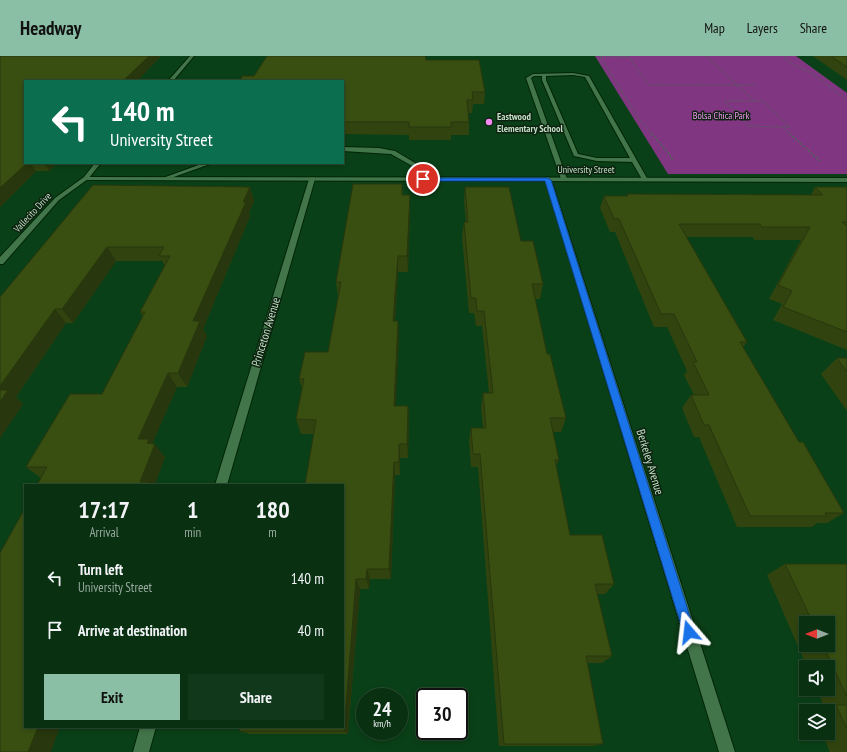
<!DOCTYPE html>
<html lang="en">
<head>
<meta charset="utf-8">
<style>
  body { margin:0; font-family:"PT Sans Narrow",sans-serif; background:#11381a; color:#f1f3f6; height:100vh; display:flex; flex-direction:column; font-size:15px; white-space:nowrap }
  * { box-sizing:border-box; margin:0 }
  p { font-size:13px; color:#98a99f }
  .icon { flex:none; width:22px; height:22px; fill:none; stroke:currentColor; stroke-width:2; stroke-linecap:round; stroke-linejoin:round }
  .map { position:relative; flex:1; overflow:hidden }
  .side { position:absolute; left:24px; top:428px; width:320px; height:244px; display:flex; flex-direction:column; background:#083011; border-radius:0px; box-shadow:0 2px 6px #0003,0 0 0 1px #294b31 }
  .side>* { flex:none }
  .hud { position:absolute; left:24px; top:24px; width:320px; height:84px; border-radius:0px; box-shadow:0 2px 6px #0003,0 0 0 1px #294b31; background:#0b6e4f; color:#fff; overflow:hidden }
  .needle { width:26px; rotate:270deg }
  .tools { position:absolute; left:799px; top:560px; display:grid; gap:8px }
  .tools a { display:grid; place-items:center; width:36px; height:36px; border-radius:0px; background:#083011; box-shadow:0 2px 6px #0003,0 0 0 1px #294b31; font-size:20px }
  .speed { position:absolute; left:356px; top:632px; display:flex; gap:8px; font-size:20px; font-weight:700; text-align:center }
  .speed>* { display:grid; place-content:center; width:52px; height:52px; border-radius:50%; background:#083011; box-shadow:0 2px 6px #0003,0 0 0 1px #294b31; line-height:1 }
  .speed small { font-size:10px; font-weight:400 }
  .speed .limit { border:2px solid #111; border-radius:6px; background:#fff; color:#111 }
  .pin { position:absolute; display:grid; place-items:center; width:34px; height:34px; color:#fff; margin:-17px; border:2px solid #fff; border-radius:50%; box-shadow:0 1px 4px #0007 }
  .me { position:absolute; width:44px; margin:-22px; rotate:343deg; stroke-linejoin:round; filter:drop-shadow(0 0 3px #0008) }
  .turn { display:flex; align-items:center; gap:14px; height:84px; padding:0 20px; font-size:18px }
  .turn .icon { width:52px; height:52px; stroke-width:2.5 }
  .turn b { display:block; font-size:28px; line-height:34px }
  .eta { display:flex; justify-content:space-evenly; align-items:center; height:68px; text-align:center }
  .eta b { font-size:24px; font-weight:800; line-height:28px }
  .cta { display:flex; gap:8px; margin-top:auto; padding:8px 20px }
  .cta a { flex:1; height:46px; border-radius:0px; background:#8abfa5; color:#111; font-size:16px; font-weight:800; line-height:46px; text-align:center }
  .cta a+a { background:#11381a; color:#f1f3f6 }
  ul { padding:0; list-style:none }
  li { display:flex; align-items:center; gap:12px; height:52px; padding:0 20px }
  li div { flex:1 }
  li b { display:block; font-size:15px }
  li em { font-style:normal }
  header { display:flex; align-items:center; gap:24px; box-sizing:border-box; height:56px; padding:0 20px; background:#8abfa5; color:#111 }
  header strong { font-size:19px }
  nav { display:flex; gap:22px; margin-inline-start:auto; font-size:14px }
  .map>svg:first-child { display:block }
</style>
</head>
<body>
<header>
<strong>Headway</strong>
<nav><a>Map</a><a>Layers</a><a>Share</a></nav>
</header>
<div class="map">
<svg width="847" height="696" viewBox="0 0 847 696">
  <rect width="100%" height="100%" fill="#0a4017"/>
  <path fill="#813682" d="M595,0H796L847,37V118H668Z"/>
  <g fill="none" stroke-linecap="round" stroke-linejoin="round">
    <defs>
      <g id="service">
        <path d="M573,17L589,20L648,124L647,125H643L632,106L597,105L574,100L542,24V20H534L531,22L567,123L564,125L561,123L526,22L533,18ZM573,19L585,21L630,102H597L578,98L546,24V20Z"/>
        <path d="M343,91L379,92L395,95L442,123L437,124L391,98L343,95Z"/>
        <path d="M204,107H213L168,123L163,122Z"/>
      </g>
      <g id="minor">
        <path d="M190,0H194L173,25H168Z"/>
        <path d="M95,107H101L88,123L59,144L3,208H0V201L55,142L84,121Z"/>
        <path d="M312,121L315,123L227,429H215L309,123Z"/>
        <path d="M548,121L551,123L735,696H719L545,123Z"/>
        <path d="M140,671H156L149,696H133Z"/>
      </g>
      <path id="tertiary" d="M84,121L847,122V126L86,124L84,123Z"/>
    </defs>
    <use href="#service" stroke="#002506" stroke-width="2"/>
    <use href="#minor" stroke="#002506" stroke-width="2"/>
    <use href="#tertiary" stroke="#002506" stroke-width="2"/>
    <g stroke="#42704c" stroke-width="1" stroke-dasharray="1 1.5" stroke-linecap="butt">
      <path d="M600,0L639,63L653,79"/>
      <path d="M628,0L649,29H756"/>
      <path d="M706,0L754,45H763L790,71H783L791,79"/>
      <path d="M786,0L785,2L787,5L813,18L847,44"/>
      <path d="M601,1H628"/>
      <path d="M754,45H724L748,70L783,71"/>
    </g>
    <g stroke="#42704c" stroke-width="1.5" stroke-dasharray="1.5 2" stroke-linecap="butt">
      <path d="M652,78L670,99L673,106"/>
      <path d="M790,78L820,105"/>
    </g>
    <use href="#service" fill="#427549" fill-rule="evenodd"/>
    <use href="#minor" fill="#427549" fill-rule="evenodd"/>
    <use href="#tertiary" fill="#427549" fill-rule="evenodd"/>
  </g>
  <g fill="#31440f" fill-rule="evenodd">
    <path d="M0,0H161L137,25L25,107H57L49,115H36L0,151Z"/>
    <path d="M813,0H847V24Z"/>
    <path d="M426,4L485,36L484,48H473L472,57H468L469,66V79H451V84H409V79L343,78V25L254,20Z"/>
    <path d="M402,128L403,139H410V154L408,216H398L395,265H398L399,280L395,350H408L409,365L408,402H400V419H395L391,523H370L369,533H360L348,678H250L239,675L343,671L314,378H301L296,363L302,333L299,323L328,296L338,241L336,226Z"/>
    <path d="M250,131L254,145L249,157L250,160L203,273L207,280L187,331H177L152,388L165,401L41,422L26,411L102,338L143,261L140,256L165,210L162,205H116L73,267H66L16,341L23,348L0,382L12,228Z"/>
    <path d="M465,131L521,185L543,228L540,243H535L547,298L566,362L561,376H553L559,404L556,410L570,479L614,528L605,538H597L612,600L602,607H588L603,688L593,690H499L478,411H471L469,385L471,372H483L481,351L483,337H489L482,270H476L474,257H469L462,181L464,166H466L464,145Z"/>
    <path d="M815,131H847V294L773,264L782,248L769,243L801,184H754L753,181H686L747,286L743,291L799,386L844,457L827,467H817L812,471H737L699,381H694L682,352L691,339H694L684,319L687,315L667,271H654L615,176H610L600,152L604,140H627V138L811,139Z"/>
    <path d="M837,302H847V355L821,318Z"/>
    <path d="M785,508H847V696H830L822,677H828V655H812V653L824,651L817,633H828V611H807L767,519ZM806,567H828V589H806Z"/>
  </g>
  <g fill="#28370d">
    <path d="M149,0H161L137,25H123Z"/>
    <path d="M27,107H31L36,115L0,151V132Z"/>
    <path d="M44,107H57L49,115Z"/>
    <path d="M250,131L254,145L249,157L250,160L203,273L207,280L187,331L178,317L193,265Z"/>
    <path d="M410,139V154L408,216L407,200Z"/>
    <path d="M107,191L116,205L73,267L62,253Z"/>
    <path d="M398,200V216L394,280L393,265Z"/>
    <path d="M55,253L66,267L16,341L23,348L0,382V330Z"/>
    <path d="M398,265L399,280L395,365L394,350Z"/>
    <path d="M168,317L177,331L152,388H155L165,401L155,429H143L140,426L138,383Z"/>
    <path d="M408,350L409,365L408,402L407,388Z"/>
    <path d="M399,388L400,402V419L399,406Z"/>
    <path d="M394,406L395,419L391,523L389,513Z"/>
    <path d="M367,513L370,523L369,533L366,523Z"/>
    <path d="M356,523L360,533L348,678L344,675Z"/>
    <path d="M38,671H60L51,696H28Z"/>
  </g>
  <g fill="#394f12" stroke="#28370d">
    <path d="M0,0H149L123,25H25V107H27L0,132Z"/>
    <path d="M267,0H425L426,4H479L485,36H472L473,44H467L469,66H451V71H409V66H343V25H240L242,20H254Z"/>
    <path d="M831,0H847V11Z"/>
    <path d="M353,128H402V139H410L407,200H398L393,265H398L394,350H408L407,388H399V406H394L389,513H367L366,523H356L344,675H239L240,671H343V429H305L316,364L296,363L304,323H299L305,296H328L341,226H336Z"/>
    <path d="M93,129L250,131L243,146H246L193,265H200L178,317H168L138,383H149L147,387L155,388L140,426H148L146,429H37L47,411H26L70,338H102L145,256H140L170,200H159L164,191H107L62,253H55L0,330V241Z"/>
    <path d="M465,131H509L521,185H533L543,228H532L547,298H550L566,362H550L559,404H555L570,479H602L614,528H595L612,600H586L603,688H504L480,398H473L471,372H486L483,337H493L484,255H477L476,242H471L464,166H468Z"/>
    <path d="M815,131H847V166H842L847,170V276L783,251L792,235L778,229L810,171H762L760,168H679L747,286H740L799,386H803L844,457H825L827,460H750L709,369H704L691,339H709L693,306H697L674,258H661L619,163H614L604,140H628L627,138L823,139Z"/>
    <path d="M837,302H847V316Z"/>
    <path d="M0,334H8L0,346Z"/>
    <path d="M25,452V671H38L28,696H0V497Z"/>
    <path d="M785,508H847V641L823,589H828V567H813Z"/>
    <path d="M836,649H847V673Z"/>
  </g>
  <path fill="#1a73e8" stroke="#114b97" d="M421,122H548L551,124L695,576L693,580L689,582L684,580L683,576L545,125H423L421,124Z"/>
  <circle fill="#f28af2" stroke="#0d2210" stroke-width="1.5" cx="489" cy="66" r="4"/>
  <g text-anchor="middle" stroke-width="3" stroke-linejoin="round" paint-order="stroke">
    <g font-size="10" fill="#f398f3" stroke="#0d2210">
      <text x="721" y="63">Bolsa Chica Park</text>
    </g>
    <g font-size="10" font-weight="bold" fill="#c4dfc6" stroke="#0d2210" text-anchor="start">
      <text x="497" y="64">Eastwood<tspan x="497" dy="12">Elementary School</tspan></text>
    </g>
    <g font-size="10" fill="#c4dfc6" stroke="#0d2210">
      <text x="586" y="117">University Street</text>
      <text transform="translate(32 156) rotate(-47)" y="4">Vallecito Drive</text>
    </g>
    <g font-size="12" fill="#c4dfc6" stroke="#0d2210">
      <text transform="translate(266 276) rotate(-73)" y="4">Princeton Avenue</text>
      <text transform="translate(650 406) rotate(73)" y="4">Berkeley Avenue</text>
    </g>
  </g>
</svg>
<div class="tools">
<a><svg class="needle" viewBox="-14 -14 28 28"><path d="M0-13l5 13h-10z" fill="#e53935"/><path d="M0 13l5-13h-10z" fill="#98a99f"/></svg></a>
<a><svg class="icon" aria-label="sound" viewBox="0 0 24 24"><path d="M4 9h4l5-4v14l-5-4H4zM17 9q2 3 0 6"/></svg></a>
<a><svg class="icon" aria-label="layers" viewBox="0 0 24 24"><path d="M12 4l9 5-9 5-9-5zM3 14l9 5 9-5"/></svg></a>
</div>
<div class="speed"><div>24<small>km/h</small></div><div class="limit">30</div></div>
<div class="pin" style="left:423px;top:123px;background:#d93025"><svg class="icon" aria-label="arrive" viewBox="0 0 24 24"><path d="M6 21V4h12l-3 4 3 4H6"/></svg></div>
<svg class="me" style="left:689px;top:576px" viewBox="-20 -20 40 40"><path d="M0-17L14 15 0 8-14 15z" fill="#1a73e8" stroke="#fff" stroke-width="4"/></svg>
<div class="hud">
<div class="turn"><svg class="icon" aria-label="left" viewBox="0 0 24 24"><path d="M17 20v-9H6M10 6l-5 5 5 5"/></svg><div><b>140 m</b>University Street</div></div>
</div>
<section class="side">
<div class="eta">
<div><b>17:17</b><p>Arrival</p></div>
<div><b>1</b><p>min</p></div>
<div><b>180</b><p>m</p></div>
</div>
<ul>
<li><svg class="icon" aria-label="left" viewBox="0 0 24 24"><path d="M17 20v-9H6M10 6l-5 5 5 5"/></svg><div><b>Turn left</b><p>University Street</p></div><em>140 m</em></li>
<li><svg class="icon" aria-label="arrive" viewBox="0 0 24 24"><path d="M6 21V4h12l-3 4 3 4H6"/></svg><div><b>Arrive at destination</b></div><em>40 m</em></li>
</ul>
<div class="cta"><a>Exit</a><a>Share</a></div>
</section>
</div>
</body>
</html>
